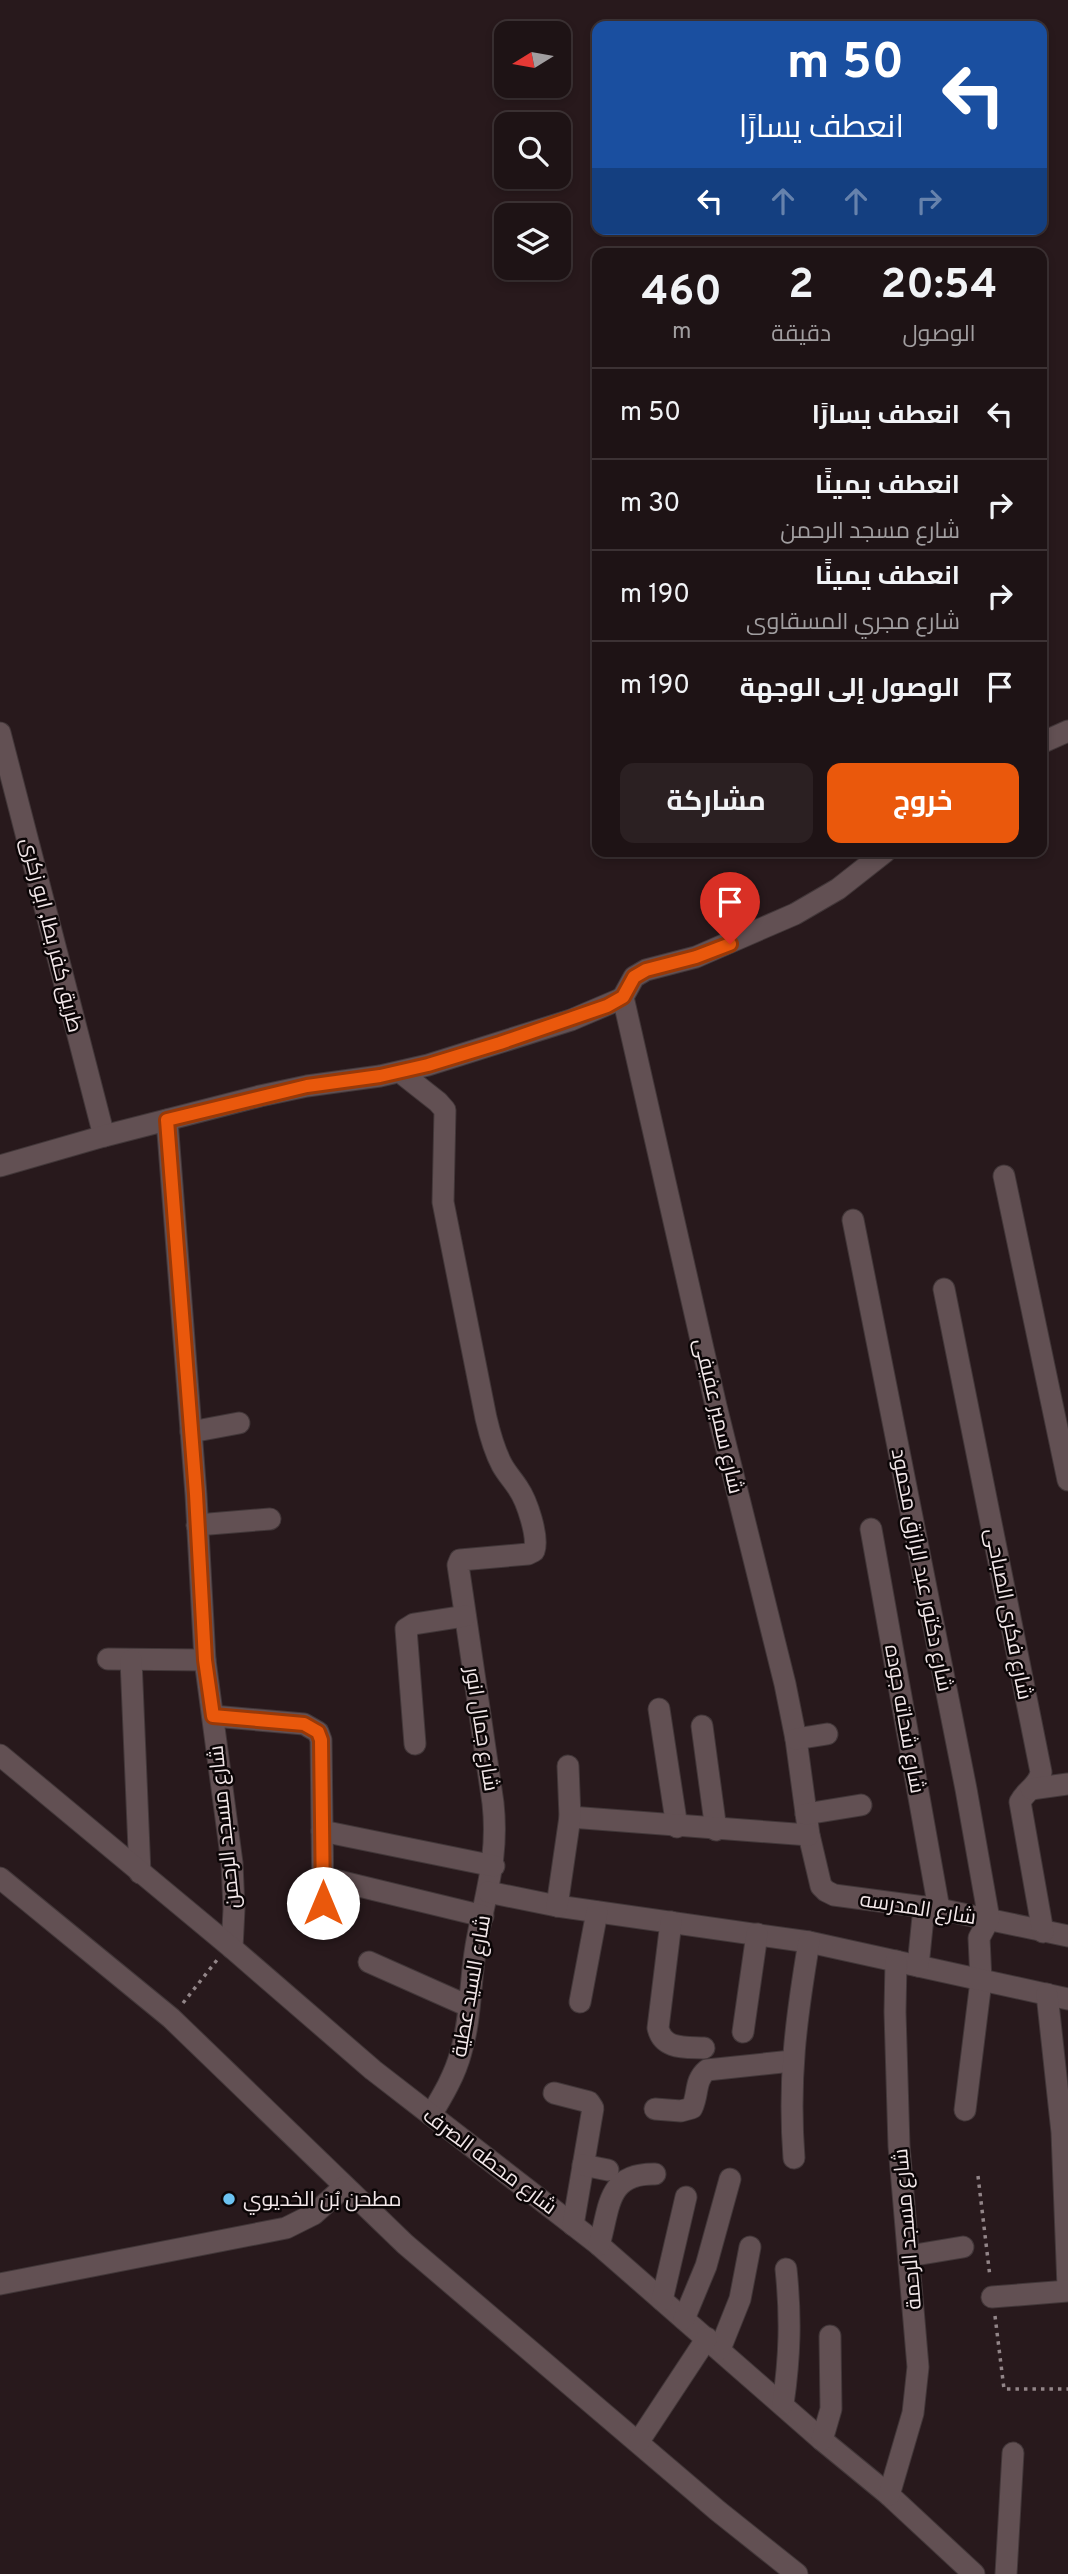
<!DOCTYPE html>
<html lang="ar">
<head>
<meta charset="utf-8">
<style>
  body { margin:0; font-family:Overpass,Cairo,sans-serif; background:#2b2022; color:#f1f3f6; direction:rtl; height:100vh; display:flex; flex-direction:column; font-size:26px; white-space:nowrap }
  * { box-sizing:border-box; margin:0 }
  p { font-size:23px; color:#a19ea0 }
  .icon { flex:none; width:38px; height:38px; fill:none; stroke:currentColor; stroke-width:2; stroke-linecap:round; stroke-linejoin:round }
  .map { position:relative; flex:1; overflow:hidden; direction:ltr }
  .drawer { position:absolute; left:592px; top:248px; width:455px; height:609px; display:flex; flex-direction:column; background:#1e1315; border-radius:14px; box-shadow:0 4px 10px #0003,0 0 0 2px #3c3234; direction:rtl }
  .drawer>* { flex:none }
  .guide { position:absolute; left:592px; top:21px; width:455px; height:214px; border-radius:14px; box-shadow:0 4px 10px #0003,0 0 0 2px #3c3234; direction:rtl; background:#1a4fa0; color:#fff; overflow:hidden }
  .needle { width:46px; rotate:259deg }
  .buttons { position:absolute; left:494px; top:21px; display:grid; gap:14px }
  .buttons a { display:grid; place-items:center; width:77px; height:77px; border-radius:14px; background:#1e1315; box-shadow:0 4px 10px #0003,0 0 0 2px #3c3234; font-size:35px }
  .pin { position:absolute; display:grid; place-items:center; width:60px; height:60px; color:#fff; margin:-72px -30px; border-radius:50% 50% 50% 0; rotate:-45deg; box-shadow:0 0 7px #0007 }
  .pin .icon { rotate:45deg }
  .me { position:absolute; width:77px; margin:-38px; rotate:0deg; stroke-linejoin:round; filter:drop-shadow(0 0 5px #0008) }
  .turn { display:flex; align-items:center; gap:24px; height:147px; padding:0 28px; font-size:32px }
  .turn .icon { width:91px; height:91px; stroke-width:2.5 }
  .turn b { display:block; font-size:49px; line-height:60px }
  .lanes { display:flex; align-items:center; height:66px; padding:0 28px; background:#0003; justify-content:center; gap:35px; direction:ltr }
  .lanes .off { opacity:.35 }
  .eta { display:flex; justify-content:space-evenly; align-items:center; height:119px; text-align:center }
  .eta b { font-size:42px; font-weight:700; line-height:49px }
  .cta { display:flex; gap:14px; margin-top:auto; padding:14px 28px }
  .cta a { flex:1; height:80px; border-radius:14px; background:#ea580c; color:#fff; font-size:28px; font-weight:700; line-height:80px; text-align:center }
  .cta a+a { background:#2b2022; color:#f1f3f6 }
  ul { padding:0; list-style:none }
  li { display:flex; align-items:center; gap:21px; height:91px; padding:0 28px; border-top:2px solid #3c3234 }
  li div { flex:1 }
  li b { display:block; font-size:26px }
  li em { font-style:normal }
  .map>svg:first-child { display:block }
</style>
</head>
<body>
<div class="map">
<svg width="1068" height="2574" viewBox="0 0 1068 2574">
  <rect width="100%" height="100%" fill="#28191c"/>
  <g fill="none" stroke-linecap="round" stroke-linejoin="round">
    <defs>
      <g id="minor">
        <path d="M0,733L104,1136"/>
        <path d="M1041,743L1068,731"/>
        <path d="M623,997L716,1406L785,1684L796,1739L809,1835L821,1886L826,1891L834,1895L939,1909L1068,1936"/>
        <path d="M400,1072L438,1102L445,1110L443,1202L486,1418C490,1435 494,1450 502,1465C507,1474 513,1480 518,1488C527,1501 539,1537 534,1551L528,1554L460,1560L458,1565L493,1803C499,1858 485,1894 476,1946C470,1981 471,2019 461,2052C455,2075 443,2095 431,2115"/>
        <path d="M167,1120L196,1495L205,1660L232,1863L234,1909L232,1948"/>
        <path d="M0,1166L104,1136L260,1096L307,1086L380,1076L428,1065L571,1020L618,1000L623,997L634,977L646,970L696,957L795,914L838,889L885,852"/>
        <path d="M1004,1176L1068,1480"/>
        <path d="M853,1220L966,1789L989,1919L979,1938L981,1981L965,2110"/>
        <path d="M944,1289L1041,1772C1039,1786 1026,1790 1020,1802L1043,1932"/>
        <path d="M191,1432L239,1423"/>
        <path d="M197,1525L270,1519"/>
        <path d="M871,1529L939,1909"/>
        <path d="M108,1659L205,1660"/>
        <path d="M131,1660L140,1873"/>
        <path d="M659,1709L677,1827"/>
        <path d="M213,1716L304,1724L318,1732L321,1740L323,1903"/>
        <path d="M702,1726L716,1830"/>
        <path d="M796,1739L827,1734"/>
        <path d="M415,1744L406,1629L414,1624L465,1616"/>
        <path d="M0,1755L232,1948L373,2070L599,2245L822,2440L889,2495L974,2574"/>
        <path d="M1031,1789L1068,1784"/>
        <path d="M806,1814L861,1805"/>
        <path d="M570,1817L809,1835"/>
        <path d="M322,1831L494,1866"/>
        <path d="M322,1877L483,1916"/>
        <path d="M0,1878L171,2018L405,2244L718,2511L797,2574"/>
        <path d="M488,1892L557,1906L809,1942L1068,1999"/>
        <path d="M557,1906L570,1817L568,1766"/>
        <path d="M671,1922L658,2028C663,2050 686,2047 704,2048"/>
        <path d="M369,1962L468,2006"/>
        <path d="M918,1966L924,1907"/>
        <path d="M1047,1994L1062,2132L1068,2287"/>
        <path d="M580,2002L597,1912"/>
        <path d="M743,2032L757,1934"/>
        <path d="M554,2093L589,2102L593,2108L573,2225"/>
        <path d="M655,2109L681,2111L692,2108C699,2093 694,2081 707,2070L792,2061"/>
        <path d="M794,2158C788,2080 796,2019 809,1942"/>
        <path d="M583,2165L608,2170"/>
        <path d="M599,2245C610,2208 606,2173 655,2174"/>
        <path d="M909,2256L963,2247"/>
        <path d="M0,2284L286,2228L314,2214L344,2187"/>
        <path d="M992,2297L1068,2291"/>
        <path d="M662,2300L686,2197"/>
        <path d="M684,2319L706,2266L730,2179"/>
        <path d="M720,2349L740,2299L750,2247"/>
        <path d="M783,2404C790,2356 791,2317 786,2269"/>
        <path d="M822,2440L831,2409L830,2336"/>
        <path d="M639,2441L707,2338"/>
        <path d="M889,2495L913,2413L918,2367L899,2146L895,2012L896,1961"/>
        <path d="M1006,2574L1013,2453"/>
      </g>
    </defs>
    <use href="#minor" stroke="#423739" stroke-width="23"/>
    <g stroke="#928588" stroke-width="3.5" stroke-dasharray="3.5 5" stroke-linecap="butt">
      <path d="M183,2003L217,1960"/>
      <path d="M978,2176L990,2277"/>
      <path d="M995,2316L1004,2389H1068"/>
    </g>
    <use href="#minor" stroke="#625053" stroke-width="21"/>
  </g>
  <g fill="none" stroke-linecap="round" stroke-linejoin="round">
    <defs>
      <path id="route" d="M323,1903L321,1740L318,1732L304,1724L213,1716L205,1660L196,1494L167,1120L307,1086L380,1076L428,1065L500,1043L607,1006L623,997L634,977L646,970L696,957L730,944"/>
    </defs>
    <use href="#route" stroke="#983908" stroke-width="18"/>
    <use href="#route" stroke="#ea580c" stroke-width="12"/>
  </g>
  <circle fill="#6cc3f2" stroke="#0c0607" stroke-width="2.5" cx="229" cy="2199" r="7"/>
  <g text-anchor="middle" stroke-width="5" stroke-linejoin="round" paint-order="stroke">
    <g font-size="21" fill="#f2e7e9" stroke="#0c0607">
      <text transform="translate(52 935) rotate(76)" y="7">طريق كفر بطا, ابو زكرى</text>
      <text transform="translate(719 1416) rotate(77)" y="7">شارع سمير عفيفى</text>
      <text transform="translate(922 1570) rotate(79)" y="7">شارع دكتور عبد الرازق محمود</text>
      <text transform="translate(1009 1614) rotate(79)" y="7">شارع فكرى الصباحى</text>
      <text transform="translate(905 1719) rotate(80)" y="7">شارع شحاته جوده</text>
      <text transform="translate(482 1729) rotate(81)" y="7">شارع جمال انور</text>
      <text transform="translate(224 1827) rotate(-96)" y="7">شارع مسجد الرحمن</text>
      <text transform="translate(918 1908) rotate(9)" y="7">شارع المدرسه</text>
      <text transform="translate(471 1986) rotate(-80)" y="7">شارع السيد عطية</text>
      <text transform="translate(490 2161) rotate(37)" y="7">شارع محطه الصرف</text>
      <text transform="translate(907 2229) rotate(-95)" y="7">شارع مسجد الرحمة</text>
    </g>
    <g font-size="21" fill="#f2e7e9" stroke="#0c0607" text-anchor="start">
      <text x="243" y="2206">مطحن بُن الخديوي</text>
    </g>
  </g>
</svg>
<div class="buttons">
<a><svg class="needle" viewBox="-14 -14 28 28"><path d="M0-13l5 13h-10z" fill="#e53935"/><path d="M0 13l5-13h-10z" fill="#a19ea0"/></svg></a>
<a><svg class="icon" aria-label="search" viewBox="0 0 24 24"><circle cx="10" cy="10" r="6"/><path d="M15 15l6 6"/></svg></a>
<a><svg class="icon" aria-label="layers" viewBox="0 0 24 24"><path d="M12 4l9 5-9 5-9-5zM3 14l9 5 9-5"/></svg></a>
</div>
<div class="pin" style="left:730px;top:944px;background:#d93025"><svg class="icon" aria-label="arrive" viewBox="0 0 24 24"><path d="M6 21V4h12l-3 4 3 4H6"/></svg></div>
<svg class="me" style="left:323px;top:1903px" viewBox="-20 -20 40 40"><circle r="19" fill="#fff"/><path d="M0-13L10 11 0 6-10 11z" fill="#ea580c"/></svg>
<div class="guide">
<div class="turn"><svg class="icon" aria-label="left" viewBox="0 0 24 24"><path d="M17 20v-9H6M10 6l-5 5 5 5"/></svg><div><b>50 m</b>انعطف يسارًا</div></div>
<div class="lanes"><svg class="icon" aria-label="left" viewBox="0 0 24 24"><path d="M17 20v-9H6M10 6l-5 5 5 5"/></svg><svg class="icon off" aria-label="ahead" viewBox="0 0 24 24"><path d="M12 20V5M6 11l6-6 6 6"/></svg><svg class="icon off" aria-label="ahead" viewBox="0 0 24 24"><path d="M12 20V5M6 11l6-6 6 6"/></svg><svg class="icon off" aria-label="right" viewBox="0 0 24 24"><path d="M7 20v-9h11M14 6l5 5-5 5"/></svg></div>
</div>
<section class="drawer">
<div class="eta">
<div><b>20:54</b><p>الوصول</p></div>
<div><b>2</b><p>دقيقة</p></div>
<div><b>460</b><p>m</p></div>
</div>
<ul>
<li><svg class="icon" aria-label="left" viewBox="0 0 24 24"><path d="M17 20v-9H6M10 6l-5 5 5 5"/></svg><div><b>انعطف يسارًا</b></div><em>50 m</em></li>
<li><svg class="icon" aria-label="right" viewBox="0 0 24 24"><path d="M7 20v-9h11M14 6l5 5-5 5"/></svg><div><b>انعطف يمينًا</b><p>شارع مسجد الرحمن</p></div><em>30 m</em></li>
<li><svg class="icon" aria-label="right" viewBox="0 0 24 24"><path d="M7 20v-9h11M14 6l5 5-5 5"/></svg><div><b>انعطف يمينًا</b><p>شارع مجري المسقاوى</p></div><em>190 m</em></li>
<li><svg class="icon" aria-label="arrive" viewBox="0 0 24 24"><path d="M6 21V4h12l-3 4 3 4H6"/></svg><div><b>الوصول إلى الوجهة</b></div><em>190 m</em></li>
</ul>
<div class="cta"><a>خروج</a><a>مشاركة</a></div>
</section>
</div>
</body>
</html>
